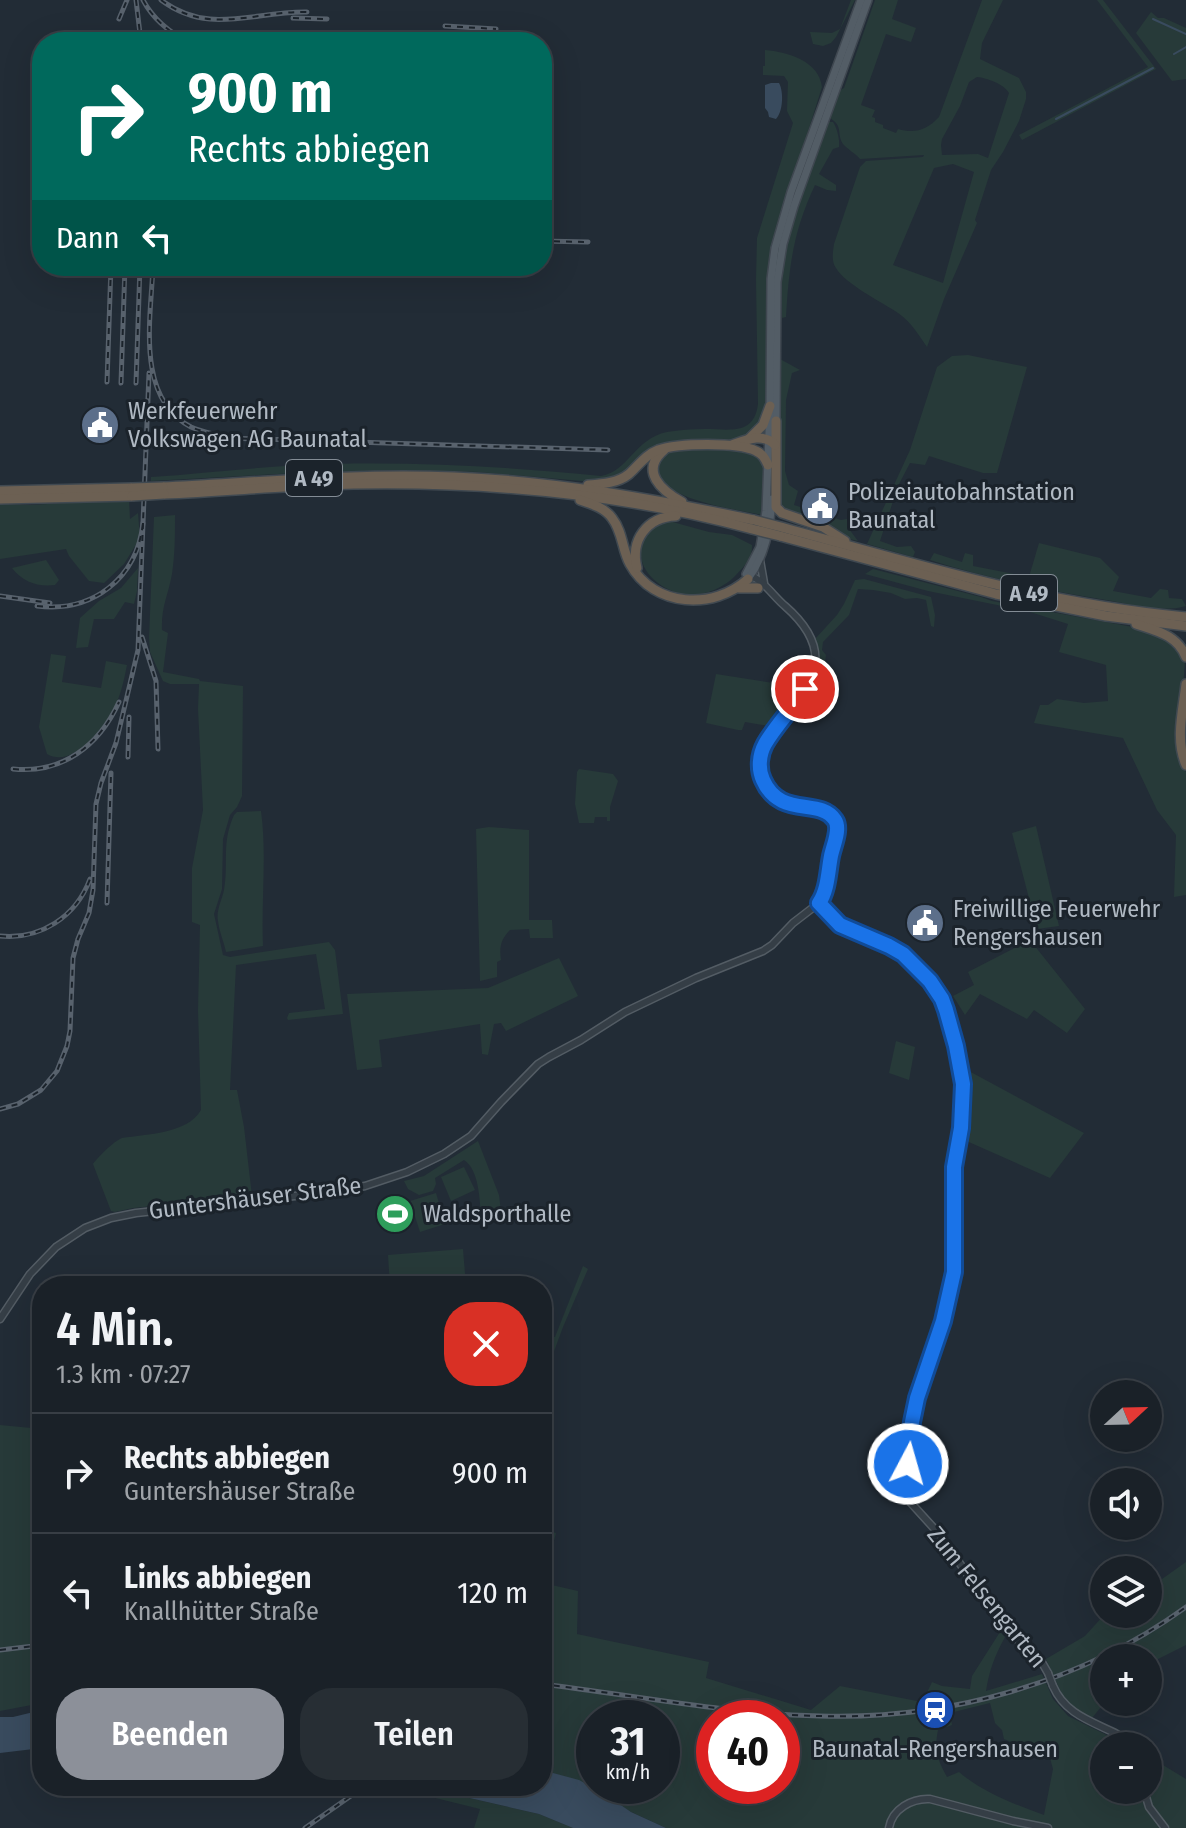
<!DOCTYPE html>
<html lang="de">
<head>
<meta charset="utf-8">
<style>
  body { margin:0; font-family:"Fira Sans Condensed",sans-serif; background:#272e34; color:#f1f3f6; height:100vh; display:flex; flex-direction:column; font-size:30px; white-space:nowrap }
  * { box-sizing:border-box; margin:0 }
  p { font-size:26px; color:#9fa3a8 }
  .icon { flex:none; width:44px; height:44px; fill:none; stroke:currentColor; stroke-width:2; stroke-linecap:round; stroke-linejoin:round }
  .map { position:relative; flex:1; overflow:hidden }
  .details { position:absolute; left:32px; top:1276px; width:520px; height:520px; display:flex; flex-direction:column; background:#1a2128; border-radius:32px; box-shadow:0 8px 32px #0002,0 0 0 2px #383e45 }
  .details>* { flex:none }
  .banner { position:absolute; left:32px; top:32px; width:520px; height:244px; border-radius:32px; box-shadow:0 8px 32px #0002,0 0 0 2px #383e45; background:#00695c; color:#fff; overflow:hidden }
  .needle { width:52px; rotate:68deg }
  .controls { position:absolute; left:1090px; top:1380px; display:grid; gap:16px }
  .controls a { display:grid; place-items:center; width:72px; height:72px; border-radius:50%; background:#1a2128; box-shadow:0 8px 32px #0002,0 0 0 2px #383e45; font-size:40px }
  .speed { position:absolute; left:576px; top:1700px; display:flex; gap:16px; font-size:40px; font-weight:700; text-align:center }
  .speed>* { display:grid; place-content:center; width:104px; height:104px; border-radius:50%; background:#1a2128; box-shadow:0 8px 32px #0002,0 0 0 2px #383e45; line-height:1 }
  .speed small { font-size:20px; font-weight:400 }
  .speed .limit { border:12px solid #d22; background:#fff; color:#111 }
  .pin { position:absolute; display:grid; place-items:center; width:68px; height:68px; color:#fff; margin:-34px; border:4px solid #fff; border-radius:50%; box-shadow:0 2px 8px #0007 }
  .me { position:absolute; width:88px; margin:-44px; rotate:6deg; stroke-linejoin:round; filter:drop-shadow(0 0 6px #0008) }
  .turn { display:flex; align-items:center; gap:28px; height:168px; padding:0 24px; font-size:36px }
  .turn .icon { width:104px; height:104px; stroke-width:2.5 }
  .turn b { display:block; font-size:56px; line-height:68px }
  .then { display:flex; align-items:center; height:76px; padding:0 24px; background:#0003; gap:16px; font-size:30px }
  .round { display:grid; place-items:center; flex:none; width:84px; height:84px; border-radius:32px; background:#272e34 }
  .overview { display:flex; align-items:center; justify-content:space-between; height:136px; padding:0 24px }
  h1 { font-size:48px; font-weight:600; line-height:60px }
  .button { display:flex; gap:16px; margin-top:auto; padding:16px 24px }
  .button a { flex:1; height:92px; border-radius:32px; background:#8c9099; color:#fff; font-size:32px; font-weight:600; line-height:92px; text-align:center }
  .button a+a { background:#272e34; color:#f1f3f6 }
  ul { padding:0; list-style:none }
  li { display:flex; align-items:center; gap:24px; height:120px; padding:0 24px; border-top:2px solid #383e45 }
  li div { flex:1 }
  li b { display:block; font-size:30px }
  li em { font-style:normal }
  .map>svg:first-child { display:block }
</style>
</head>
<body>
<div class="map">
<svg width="1186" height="1828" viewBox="0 0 1186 1828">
  <rect width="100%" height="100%" fill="#222c36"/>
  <g fill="#273a39" fill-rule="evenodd">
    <path d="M851,0H855L836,37L831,43L823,46L813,44L810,32L832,33L840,29Z"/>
    <path d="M875,0H898L892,19L916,28L911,42L886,34L861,105L875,110L872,117L875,118V122L883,125V128L896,133L898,129C915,134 927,130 939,117L982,0H1003L982,43L980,59L1019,78L1026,92V99L1019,121L1003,152L991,170L975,220L977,223L944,299L927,347C918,334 911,322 898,313C882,302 845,284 836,268C831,261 833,252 834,244L860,167L866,161L923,157L924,155L860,159C855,153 847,149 843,144C836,133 844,127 830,118L831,109L839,91L844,88ZM977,77C987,78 1004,84 1009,93L988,158L978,154L942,155L941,145L942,139L960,106L969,82ZM953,164L974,172L943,283L893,265L934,168Z"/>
    <path d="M1097,0H1103L1156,69L1022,140L1019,135L1148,67Z"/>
    <path d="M1151,12L1158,18H1164L1186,28V79L1172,81L1136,33Z"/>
    <path d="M765,50C788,52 819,61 822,87L795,173L768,274L766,404L765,413L753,434L730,442L674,443L621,476L593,482L478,472L394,470L297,473L151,481V477C211,473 272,465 333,464C423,462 512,467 601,476C629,471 634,439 667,432C679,430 692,429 705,429C729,429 754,436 758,404L756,279L757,238L793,123L787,111L788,82L784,76L763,75V66H765Z"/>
    <path d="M829,122H833C837,128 840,139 839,147L833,149L819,174L836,185V191L827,190L815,185C793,232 789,266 786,317L782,318C782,302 781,285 783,269C788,221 809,165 829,122Z"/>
    <path d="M968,355L1027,367L997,473H983L929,456L925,465L910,463L898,486L880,541L897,547L911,546L915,552L913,557L867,544L910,450L937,367L952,356Z"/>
    <path d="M780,359L800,370L792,373L786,400L785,471L789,485L798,491L794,505L841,520L847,519L849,529L858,541L845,538L779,507Z"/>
    <path d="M701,448C717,449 759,445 765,465C769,476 764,502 763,515C740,510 650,499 658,465C662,447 686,449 701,448Z"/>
    <path d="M129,499L130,519L138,513L140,538L124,564L104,583L89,581L69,556L66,549L0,559V504L31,505Z"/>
    <path d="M175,515C175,535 175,555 172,574C168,596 161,607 162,630L168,633L163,672L199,679L200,681L243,686L242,796L237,807L230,815L223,839L222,889L214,914L223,955L230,957L329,942L335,950L343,1014L288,1020L287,1018L289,1013L325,1009L316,954L236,965L230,1090H237L244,1127L252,1196L133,1208L115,1212L111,1211L93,1164C98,1157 114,1141 122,1138C147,1134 187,1134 201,1110L198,1010L200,925L192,922V868L203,810L198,709L199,684H170L163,681L150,652L149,638L154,517Z"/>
    <path d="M669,521L709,532L732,535L752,545C753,557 744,567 735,576C725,587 706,595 690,595C663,594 629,567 645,538C650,528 658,524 669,521Z"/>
    <path d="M1039,543L1100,558L1119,577L1113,591L1151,598L1160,589L1168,590L1169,598L1182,599L1186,606C1163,613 1135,605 1112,601C1050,591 989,579 930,560L934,553L962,562L965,553L973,555V566L1029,577Z"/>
    <path d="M46,560L59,580L55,585C37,587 23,582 12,568Z"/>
    <path d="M138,568L137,591L134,604L125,602L114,619H94L88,647L76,648L80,618L99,601L121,588Z"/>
    <path d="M873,569L981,597L992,601L1144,629L1171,640L1185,661L1182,703L1183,766L1186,772V895L1174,897L1176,835L1157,810L1123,738L1034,723L1040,705H1048L1057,699L1084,703L1108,701L1106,665L1059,652L1068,624L1027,611L928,591L865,574Z"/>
    <path d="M864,579L931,597L935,615L934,627L931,626L926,600L917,598L905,599L891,593L873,590L858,589L849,615L823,642L822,650L826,655L825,663L817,661L816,638L837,615L844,604L855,580Z"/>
    <path d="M51,654L66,656L62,682L101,688L106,661L127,665C124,680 121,695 114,708C103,729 72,769 47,754L39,727Z"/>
    <path d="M716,674L799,687L769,726L745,722L742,730H738L706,723Z"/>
    <path d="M579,769L613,774L618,781L610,807V821H607V817H595L594,823H579L575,804L577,772Z"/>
    <path d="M261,811C267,854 261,901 263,946L226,952C224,942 219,931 218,921C216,910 222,900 224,890C229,862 221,844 234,815L237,812Z"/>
    <path d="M1036,826L1059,926L1037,929L1012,833Z"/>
    <path d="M489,827L529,830V920H552L553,938H530L529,929L510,930C501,939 499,947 501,960L497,962V977L480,981L476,829Z"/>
    <path d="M1030,940L1085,1009L1067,1033L1034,1010L1027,1019L980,994L965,1015L953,996L974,985L968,972Z"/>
    <path d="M559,958L578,996L506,1031L501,1023L494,1024L488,1055L482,1054L480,1024L379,1040L382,1067L357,1070L347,994L488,988Z"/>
    <path d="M896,1041L915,1047L909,1080L889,1073Z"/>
    <path d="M967,1070L1084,1133L1050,1178L962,1139L967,1123Z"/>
    <path d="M478,1141L499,1195L501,1211L489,1218H481C480,1201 479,1169 464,1160L435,1178L436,1184L433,1191L419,1195L408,1189L404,1181L424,1176Z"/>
    <path d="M464,1167L475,1190L451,1201L441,1177Z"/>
    <path d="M436,1193L445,1224L420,1232L410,1201Z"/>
    <path d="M463,1249L466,1286H390L388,1255Z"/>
    <path d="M583,1266L588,1269L563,1327L542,1384V1335L555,1337Z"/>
    <path d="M0,1425L42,1429V1703L0,1711Z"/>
    <path d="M542,1529L556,1533L543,1583L578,1591L577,1634L709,1662L706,1678L811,1710L840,1686L917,1701L925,1697L932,1682L942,1686L970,1689L972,1676L1000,1632L1005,1637C995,1655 989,1671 986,1691L1042,1674L1053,1699L1068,1716L1129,1746H1104V1790H1148V1756L1186,1779V1828H666L631,1812L579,1781L542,1770ZM990,1703L995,1723L1002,1730L1004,1739L1050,1758L1053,1769L1044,1815C1014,1804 984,1793 959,1772L947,1777C937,1758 934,1751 938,1730L952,1725L950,1713ZM594,1718H662V1786H594ZM714,1718H782V1786H714Z"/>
    <path d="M1186,1562V1645L1148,1664V1658H1104L1105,1702L1092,1718L1066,1703L1046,1659L1085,1636L1105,1614H1148V1589Z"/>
    <path d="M387,1786H417L539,1814L573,1828H474L480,1809Z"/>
  </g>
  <g fill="#394b5e">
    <path d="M771,83H779C784,92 783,112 776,119L769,117L768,112L765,108V85Z"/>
    <path d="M42,1710V1748L0,1753V1717H13Z"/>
    <path d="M542,1770L579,1780L603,1793L631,1812L666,1828H573L539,1814L417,1786H542Z"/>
  </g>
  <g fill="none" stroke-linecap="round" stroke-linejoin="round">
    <g stroke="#394b5e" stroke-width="2">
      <path d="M1153,19L1186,34"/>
      <path d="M1174,54L1186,47"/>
      <path d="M1056,119L1153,68"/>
    </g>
    <defs>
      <g id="minor">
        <path d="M760,560L764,583"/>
        <path d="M819,903L840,925L889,946L910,960L930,981L942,999L946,1010L956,1046L963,1084L961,1128L954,1167V1272L943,1321L917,1398L909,1447L906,1480L908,1493L911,1503L941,1536L1000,1622L1013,1636L1040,1659L1048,1673"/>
        <path d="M0,1319L30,1274L56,1247L85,1228L111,1218L136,1213L332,1192L365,1186L407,1172L444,1154L471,1136L501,1102L538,1064L549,1057L581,1040L625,1012L696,978L763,951L772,945L793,923L819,903L823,898L825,888L837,823C817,796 776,818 762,778C743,720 872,682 785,606C773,596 763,579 748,575"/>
        <path d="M1053,1686C1065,1714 1091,1721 1117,1734L1123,1739L1127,1746"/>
        <path d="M1144,1790L1149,1807L1165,1828"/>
        <path d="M889,1828C892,1809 912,1798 930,1799L1013,1821L1048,1828"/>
      </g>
      <g id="major">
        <path d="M776,423L777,282L783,244L794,206L868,0"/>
        <path d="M746,574L760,547L766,511L770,406L771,279L775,248L791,192L861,0"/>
        <path d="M748,579C766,555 770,528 772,499"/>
      </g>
      <g id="highway">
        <path d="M776,421V507L782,513L823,527L845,541"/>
        <path d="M749,439L763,425L770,406"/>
        <path d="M732,445C746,440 763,432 775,445"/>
        <path d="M664,450C639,471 662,491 682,502"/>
        <path d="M588,485C602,484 618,483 629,474C639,465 645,455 658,450C678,443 738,442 756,451C763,454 765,459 768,465"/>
        <path d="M163,487C261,482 357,473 454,477C556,481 655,499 754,520"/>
        <path d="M0,491L132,488"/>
        <path d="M164,494C217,492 270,487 322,485C466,480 613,491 752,529"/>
        <path d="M0,499L132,496"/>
        <path d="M580,500C592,504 605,508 612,518C623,532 622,550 630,564C654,608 714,610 748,579"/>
        <path d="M781,527C917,564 1044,604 1186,617"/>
        <path d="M780,536L996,594L1106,616L1186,626"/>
        <path d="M637,568C630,540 647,517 676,516"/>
        <path d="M739,588H758"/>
        <path d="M1136,624C1157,631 1177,635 1186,657"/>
        <path d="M1186,684C1183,710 1175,740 1186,765"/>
      </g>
    </defs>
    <use href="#minor" stroke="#535c64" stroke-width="9"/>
    <use href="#major" stroke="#3f4750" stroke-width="10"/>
    <use href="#highway" stroke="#404951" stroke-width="12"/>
    <use href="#minor" stroke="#353e46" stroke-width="6"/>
    <use href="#major" stroke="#535d66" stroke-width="7"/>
    <use href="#highway" stroke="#6c6053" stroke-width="9"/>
    <defs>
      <g id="rail">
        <path d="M136,0L141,42"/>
        <path d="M143,0C153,19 169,32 188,42"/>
        <path d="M161,0C209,36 253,11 307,12"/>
        <path d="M293,18L327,19"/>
        <path d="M119,19L127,0"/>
        <path d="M445,26L496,29"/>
        <path d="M542,241L588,242"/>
        <path d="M153,266C151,318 135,398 191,427C202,432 216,434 227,438L608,450"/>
        <path d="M107,382L111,266"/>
        <path d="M121,383L125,266"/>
        <path d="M136,383L140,266"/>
        <path d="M0,596L50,603"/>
        <path d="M37,606C92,613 137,579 143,523L149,373"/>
        <path d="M142,637L156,681L158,749"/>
        <path d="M128,757L129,717"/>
        <path d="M13,769C62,774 99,746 119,702"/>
        <path d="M107,903L111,773"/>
        <path d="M0,936C40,940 76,917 90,879"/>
        <path d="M0,1109L18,1104L41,1090L57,1071L67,1046L70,1031L73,958L78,939L89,913L93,890L96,804L101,783L116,743L138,650L143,523"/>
        <path d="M0,1650L42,1645"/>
        <path d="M542,1684C633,1695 728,1714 820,1716C948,1720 1081,1683 1186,1607"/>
        <path d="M305,1828L365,1786"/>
      </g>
    </defs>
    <use href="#rail" stroke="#58626d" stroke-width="5"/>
    <use href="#rail" stroke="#1b232b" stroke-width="2" stroke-dasharray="6" stroke-linecap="butt"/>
    <defs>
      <path id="minor-bridge" d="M1048,1673L1053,1686"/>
      <g id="highway-bridge">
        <path d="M132,488L163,487"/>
        <path d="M132,496L164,494"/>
        <path d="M754,520L781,527"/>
        <path d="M752,529L780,536"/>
      </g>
    </defs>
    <use href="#minor-bridge" stroke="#535c64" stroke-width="9" stroke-linecap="butt"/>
    <use href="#highway-bridge" stroke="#404951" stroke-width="12" stroke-linecap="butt"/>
    <use href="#minor-bridge" stroke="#353e46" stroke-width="6"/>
    <use href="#highway-bridge" stroke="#6c6053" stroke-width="9"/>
  </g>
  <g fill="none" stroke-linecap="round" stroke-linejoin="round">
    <defs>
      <path id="route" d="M805,689C793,708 776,725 765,744C759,755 758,769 763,780C780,819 820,797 835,820C841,829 833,846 831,856C828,871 828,890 819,903L840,925L889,946L903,954L930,981L942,999L946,1010L956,1046L963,1084L961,1128L954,1167V1272L943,1321L917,1398L912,1422L908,1464"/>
    </defs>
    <use href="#route" stroke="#114b97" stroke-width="20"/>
    <use href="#route" stroke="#1a73e8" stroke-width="14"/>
  </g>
  <defs>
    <symbol id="civic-disc" viewBox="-11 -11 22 22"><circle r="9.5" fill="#5c6f8a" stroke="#1b232b"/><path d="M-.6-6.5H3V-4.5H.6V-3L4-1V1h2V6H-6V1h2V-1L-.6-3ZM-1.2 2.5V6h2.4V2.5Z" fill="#fff"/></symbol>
    <symbol id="stadium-disc" viewBox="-11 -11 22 22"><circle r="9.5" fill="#2e9e5b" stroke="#1b232b"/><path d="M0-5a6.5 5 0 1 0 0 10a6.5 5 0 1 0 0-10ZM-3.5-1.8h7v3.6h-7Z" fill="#fff"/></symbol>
    <symbol id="station-disc" viewBox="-11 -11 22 22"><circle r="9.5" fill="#1a4fb4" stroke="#1b232b"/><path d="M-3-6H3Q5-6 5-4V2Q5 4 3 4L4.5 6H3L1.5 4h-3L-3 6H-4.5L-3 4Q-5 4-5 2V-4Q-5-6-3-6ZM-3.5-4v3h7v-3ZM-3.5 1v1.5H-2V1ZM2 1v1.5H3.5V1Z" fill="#fff"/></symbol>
  </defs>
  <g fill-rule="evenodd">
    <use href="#civic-disc" x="78" y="403" width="44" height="44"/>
    <use href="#civic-disc" x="798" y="484" width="44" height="44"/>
    <use href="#civic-disc" x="903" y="901" width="44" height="44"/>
    <use href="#stadium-disc" x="373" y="1192" width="44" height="44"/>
    <use href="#station-disc" x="913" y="1688" width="44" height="44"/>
  </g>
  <g text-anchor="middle" stroke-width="6" stroke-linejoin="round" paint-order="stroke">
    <g fill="#1b232b" stroke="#838c95" stroke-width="2">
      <rect x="286" y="460" width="56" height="36" rx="6"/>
      <rect x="1001" y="575" width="56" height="36" rx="6"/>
    </g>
    <g font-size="22" font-weight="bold" fill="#b0b9c3">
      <text x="314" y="486">A 49</text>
      <text x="1029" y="601">A 49</text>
    </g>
    <g font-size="24" fill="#b0b9c3" stroke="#1b232b" text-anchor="start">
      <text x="128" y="419">Werkfeuerwehr<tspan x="128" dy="28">Volkswagen AG Baunatal</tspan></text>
      <text x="848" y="500">Polizeiautobahnstation<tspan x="848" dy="28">Baunatal</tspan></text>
      <text x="953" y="917">Freiwillige Feuerwehr<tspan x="953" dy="28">Rengershausen</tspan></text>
      <text x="423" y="1222">Waldsporthalle</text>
      <text x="935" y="1757" text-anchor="middle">Baunatal-Rengershausen</text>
    </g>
    <g font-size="24" fill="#b0b9c3" stroke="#1b232b">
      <text transform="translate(255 1198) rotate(-7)" y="8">Guntershäuser Straße</text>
      <text transform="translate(987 1597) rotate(51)" y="8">Zum Felsengarten</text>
    </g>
  </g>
</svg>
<div class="controls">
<a><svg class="needle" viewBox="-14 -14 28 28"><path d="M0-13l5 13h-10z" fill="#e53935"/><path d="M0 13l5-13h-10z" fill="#9fa3a8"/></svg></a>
<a><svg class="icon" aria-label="sound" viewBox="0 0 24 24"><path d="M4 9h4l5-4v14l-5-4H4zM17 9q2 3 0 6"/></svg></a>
<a><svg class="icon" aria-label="layers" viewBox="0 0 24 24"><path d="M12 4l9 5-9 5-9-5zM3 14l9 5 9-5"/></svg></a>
<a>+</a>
<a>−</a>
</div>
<div class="speed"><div>31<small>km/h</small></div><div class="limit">40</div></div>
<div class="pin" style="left:805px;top:689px;background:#d93025"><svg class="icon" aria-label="arrive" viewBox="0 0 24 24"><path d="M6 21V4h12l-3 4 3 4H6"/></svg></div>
<svg class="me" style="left:908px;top:1464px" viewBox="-20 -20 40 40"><circle r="17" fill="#1a73e8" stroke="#fff" stroke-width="3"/><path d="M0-11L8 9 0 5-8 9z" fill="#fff"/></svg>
<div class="banner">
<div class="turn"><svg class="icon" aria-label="right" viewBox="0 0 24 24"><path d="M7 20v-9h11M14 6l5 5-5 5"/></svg><div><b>900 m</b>Rechts abbiegen</div></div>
<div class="then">Dann<svg class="icon" aria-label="left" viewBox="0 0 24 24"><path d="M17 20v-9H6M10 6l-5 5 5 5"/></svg></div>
</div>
<section class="details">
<div class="overview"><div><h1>4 Min.</h1><p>1.3 km · 07:27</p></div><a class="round" style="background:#d93025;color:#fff"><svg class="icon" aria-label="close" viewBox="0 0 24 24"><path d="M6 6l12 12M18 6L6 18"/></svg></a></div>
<ul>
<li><svg class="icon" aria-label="right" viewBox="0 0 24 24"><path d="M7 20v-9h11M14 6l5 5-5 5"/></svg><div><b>Rechts abbiegen</b><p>Guntershäuser Straße</p></div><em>900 m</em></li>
<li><svg class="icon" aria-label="left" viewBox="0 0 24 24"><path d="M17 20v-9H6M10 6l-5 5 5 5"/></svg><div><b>Links abbiegen</b><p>Knallhütter Straße</p></div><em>120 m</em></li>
</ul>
<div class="button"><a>Beenden</a><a>Teilen</a></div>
</section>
</div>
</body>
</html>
